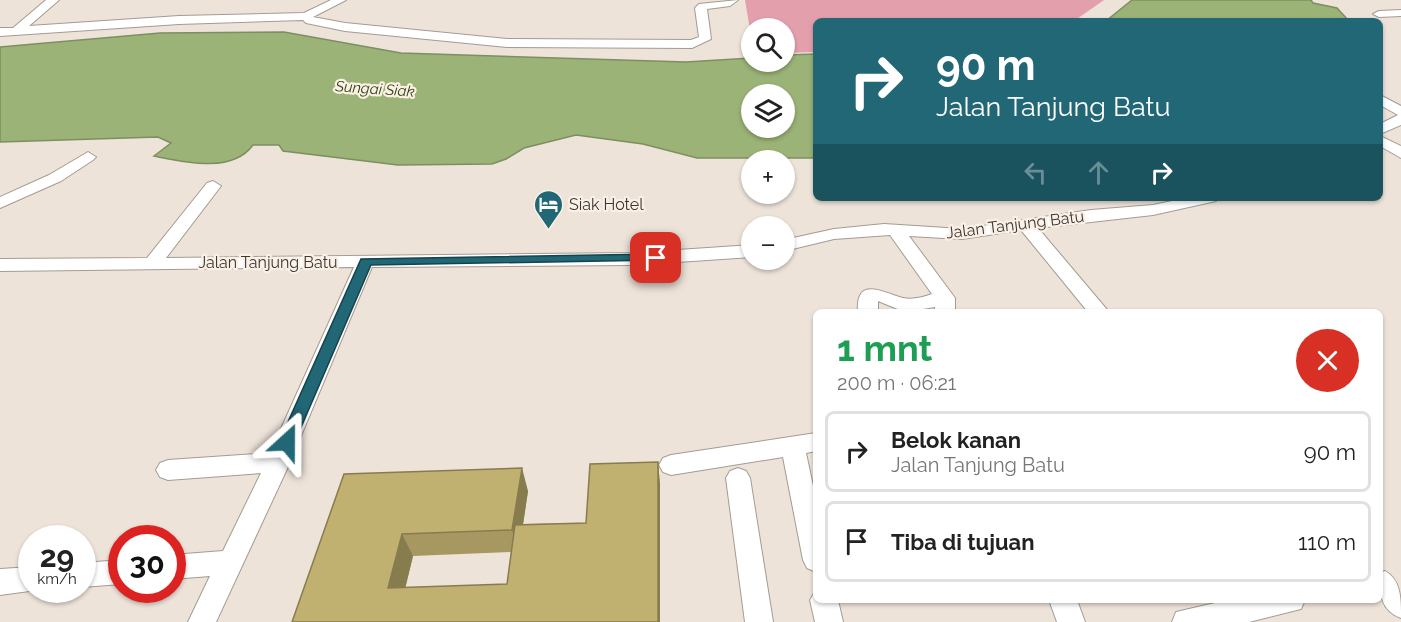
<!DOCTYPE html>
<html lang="id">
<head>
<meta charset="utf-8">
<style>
  body { margin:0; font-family:Raleway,sans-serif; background:#f6f6f6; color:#222; height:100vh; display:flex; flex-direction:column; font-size:22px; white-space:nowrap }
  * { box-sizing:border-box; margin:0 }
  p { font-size:20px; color:#767676 }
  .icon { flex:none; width:33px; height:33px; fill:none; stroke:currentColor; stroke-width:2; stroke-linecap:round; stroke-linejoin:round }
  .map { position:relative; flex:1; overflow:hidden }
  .side { position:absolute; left:813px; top:309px; width:570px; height:294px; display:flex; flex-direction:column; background:#fff; border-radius:9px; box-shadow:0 2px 4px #0004 }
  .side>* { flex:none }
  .hud { position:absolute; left:813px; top:18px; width:570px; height:183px; border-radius:9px; box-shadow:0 2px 4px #0004; background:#216776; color:#fff; overflow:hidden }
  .buttons { position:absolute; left:741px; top:18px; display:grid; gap:12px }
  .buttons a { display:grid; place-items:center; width:54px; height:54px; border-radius:50%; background:#fff; box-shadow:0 2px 4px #0004; font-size:30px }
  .speed { position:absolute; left:18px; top:525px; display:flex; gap:12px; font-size:30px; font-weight:700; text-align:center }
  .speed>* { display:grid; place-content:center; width:78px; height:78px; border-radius:50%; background:#fff; box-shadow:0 2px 4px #0004; line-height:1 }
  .speed small { font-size:15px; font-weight:400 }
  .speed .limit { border:9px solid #d22; background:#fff; color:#111 }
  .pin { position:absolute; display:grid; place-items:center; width:51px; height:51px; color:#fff; margin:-26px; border-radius:12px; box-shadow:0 3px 9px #0006 }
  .me { position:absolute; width:66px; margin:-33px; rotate:24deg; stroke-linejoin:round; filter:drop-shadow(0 0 4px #0008) }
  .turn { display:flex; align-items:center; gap:21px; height:126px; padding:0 24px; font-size:27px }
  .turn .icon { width:78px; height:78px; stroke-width:2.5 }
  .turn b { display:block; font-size:42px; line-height:51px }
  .lanes { display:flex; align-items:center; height:57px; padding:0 24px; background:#0003; justify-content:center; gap:30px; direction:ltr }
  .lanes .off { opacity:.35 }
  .round { display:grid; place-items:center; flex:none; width:63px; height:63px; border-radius:32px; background:#f6f6f6 }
  .head { display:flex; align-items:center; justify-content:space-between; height:102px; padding:0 24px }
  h1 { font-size:36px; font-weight:700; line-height:45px; color:#1e9e55 }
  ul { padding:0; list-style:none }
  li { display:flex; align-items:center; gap:18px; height:81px; margin:0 12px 9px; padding:0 12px; border:3px solid #e0e0e0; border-radius:9px }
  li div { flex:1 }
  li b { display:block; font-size:22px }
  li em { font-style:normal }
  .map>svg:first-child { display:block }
</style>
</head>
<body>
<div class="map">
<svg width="1401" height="622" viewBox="0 0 1401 622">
  <rect width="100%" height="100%" fill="#ede3d9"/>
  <path fill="#e49fac" d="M745,0H1104L1074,21H816V52L785,53L784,28H752L751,36Z"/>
  <g fill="#9bb376" stroke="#7e8e62" stroke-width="1.5" fill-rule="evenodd">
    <path d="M1132,0H1311L1313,3L1337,8L1349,21H1106Z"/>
    <path d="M284,32L401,53L686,62L751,58L752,62H784L785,55L816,54V158H697L643,144L576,135L524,148L506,159L492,164L398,165L283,151L279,145H253C232,174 184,162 154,156L171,143L158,137L0,142V47L160,33ZM752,94H784V128H752Z"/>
  </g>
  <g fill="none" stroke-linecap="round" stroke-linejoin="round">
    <defs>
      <g id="minor">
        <path d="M46,0H59L29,26L179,16L304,13L331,0H346L313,17L345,23L507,39L691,40L699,37L695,8L699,4L738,0L730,6L707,9L711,39L692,48L507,47L345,31L306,23L303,20L179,24L0,36V28H13Z"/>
        <path d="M1401,10V16L1379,17L1373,14L1379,11Z"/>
        <path d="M1380,95L1401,106V125L1380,134V124L1398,115L1380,105Z"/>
        <path d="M1380,136L1401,146V158L1380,146Z"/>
        <path d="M88,152L96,157L93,160L61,181L0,208V197L49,175Z"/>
        <path d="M213,181L221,186L166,258L633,253L752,245V257L633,265L372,267L287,469L216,622H188L210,576L172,579V555L223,551L261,473L168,480L160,477L156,470L160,463L168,460L270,453L354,267L0,271V259L147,258L207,183Z"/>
        <path d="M1186,198H1218L1216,201L1153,215L1038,228L1109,312H1088L1021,230L962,239L909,236L955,298V312H935V307L905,312L878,301V312H858C855,274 886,294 903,298C912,300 924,297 932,294L890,235L834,239L784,251V240L834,229L884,224L962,229L1091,210L1153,205Z"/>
        <path d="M816,433V451L806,453L816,500V572L807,568L803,560L783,457L671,475L663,472L659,465L663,458L671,455Z"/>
        <path d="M738,468L746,471L750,478L773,622H745L726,478L730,471Z"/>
        <path d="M122,560V584L82,587V563Z"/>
        <path d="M32,567V590H37L0,595V569Z"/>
        <path d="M1385,571C1401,580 1401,598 1401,618C1380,610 1380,594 1380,573Z"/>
        <path d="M816,590V600H838L843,622H815L810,600Z"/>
        <path d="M1049,600H1077L1085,622H1057Z"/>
        <path d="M1228,600H1305L1301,609L1249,622H1172L1176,612Z"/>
      </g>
    </defs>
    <use href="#minor" stroke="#a49b92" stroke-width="2"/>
    <use href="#minor" fill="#fff" fill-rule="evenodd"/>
  </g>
  <path fill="#a69860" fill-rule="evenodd" d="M658,462L660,485V622H292L344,474L528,491L523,524L586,523ZM511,552L507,584L405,588L413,556Z"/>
  <g fill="#877c4e">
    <path d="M658,462L660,485V622H658Z"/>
    <path d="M522,468L528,491L519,552L512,530Z"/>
    <path d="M402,534L413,556L400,610L388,588Z"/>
  </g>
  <path fill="#c1b170" stroke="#877c4e" stroke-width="1.5" d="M658,462V622H292L344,474L522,468L512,530L402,534L388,588L507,584L515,525L586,523L590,464Z"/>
  <path fill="#216776" stroke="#15434d" stroke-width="1.5" d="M656,254L662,258L660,260L371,265L293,446H281L279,442L361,259Z"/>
  <defs>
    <symbol id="hotel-pin" viewBox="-11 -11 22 30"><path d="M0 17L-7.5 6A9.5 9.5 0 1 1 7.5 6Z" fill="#216776" stroke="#faf0e6"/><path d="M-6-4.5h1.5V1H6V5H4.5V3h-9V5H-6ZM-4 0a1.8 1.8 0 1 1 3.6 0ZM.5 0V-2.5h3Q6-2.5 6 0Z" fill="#fff"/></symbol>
  </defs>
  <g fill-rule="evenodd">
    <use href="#hotel-pin" x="532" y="188" width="33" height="45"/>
  </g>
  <g text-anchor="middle" stroke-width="4.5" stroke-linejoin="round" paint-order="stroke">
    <g font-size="15" font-style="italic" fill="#303f12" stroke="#faf0e6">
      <text transform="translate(375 89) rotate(4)" y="5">Sungai Siak</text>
    </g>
    <g font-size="16" fill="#3c3834" stroke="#faf0e6" text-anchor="start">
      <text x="569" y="210">Siak Hotel</text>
    </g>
    <g font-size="16" fill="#3c3834" stroke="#faf0e6">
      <text transform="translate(1015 224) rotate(-7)" y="6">Jalan Tanjung Batu</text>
      <text x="268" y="268">Jalan Tanjung Batu</text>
    </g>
  </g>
</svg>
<div class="buttons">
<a><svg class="icon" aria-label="search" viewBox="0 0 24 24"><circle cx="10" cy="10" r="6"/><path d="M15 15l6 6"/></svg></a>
<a><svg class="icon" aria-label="layers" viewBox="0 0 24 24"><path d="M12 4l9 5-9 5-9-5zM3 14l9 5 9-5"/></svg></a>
<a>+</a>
<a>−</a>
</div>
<div class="speed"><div>29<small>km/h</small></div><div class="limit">30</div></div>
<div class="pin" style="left:656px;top:258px;background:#d93025"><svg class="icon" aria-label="arrive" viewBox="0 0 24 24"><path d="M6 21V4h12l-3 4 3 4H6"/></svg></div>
<svg class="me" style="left:287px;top:442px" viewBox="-20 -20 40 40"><path d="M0-17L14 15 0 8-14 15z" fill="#216776" stroke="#fff" stroke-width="4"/></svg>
<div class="hud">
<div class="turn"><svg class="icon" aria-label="right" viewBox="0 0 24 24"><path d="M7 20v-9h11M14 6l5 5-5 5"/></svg><div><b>90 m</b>Jalan Tanjung Batu</div></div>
<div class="lanes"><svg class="icon off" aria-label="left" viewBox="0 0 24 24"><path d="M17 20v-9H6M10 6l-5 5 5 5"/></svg><svg class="icon off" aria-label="ahead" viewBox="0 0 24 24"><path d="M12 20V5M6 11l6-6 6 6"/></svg><svg class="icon" aria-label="right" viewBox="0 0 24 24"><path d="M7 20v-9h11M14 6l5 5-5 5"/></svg></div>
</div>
<section class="side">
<div class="head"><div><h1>1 mnt</h1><p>200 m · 06:21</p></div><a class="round" style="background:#d93025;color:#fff"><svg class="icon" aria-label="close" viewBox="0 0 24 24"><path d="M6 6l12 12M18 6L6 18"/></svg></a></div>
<ul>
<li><svg class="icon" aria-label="right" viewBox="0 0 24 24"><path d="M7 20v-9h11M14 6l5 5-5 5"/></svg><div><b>Belok kanan</b><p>Jalan Tanjung Batu</p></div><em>90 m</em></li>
<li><svg class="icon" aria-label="arrive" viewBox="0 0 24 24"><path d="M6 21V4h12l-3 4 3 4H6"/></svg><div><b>Tiba di tujuan</b></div><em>110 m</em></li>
</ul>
</section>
</div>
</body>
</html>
